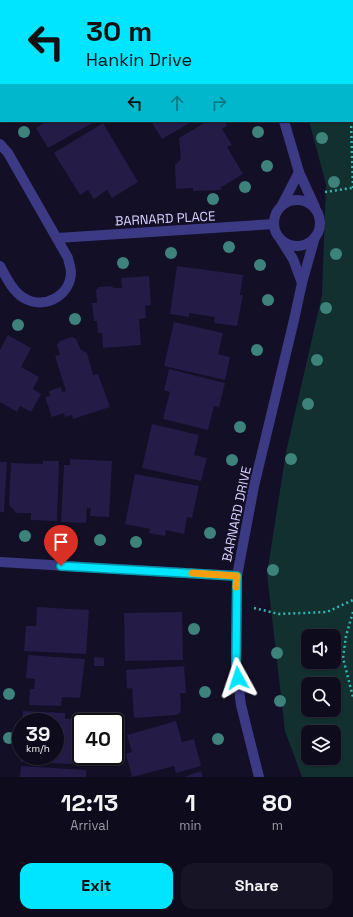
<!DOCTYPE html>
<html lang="en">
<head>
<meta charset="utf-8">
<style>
  body { margin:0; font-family:"Space Grotesk",sans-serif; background:#171425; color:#f1f3f6; height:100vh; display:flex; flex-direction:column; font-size:15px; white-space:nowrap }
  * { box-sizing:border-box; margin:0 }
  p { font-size:13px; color:#9b9ba3 }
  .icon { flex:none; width:22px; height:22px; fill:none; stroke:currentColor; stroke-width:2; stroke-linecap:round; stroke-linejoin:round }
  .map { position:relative; height:777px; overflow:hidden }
  .side { display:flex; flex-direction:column; background:#0e0b1c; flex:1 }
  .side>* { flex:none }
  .guide { position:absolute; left:0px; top:0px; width:353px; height:122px; box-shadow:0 1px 3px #0004,0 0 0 1px #2e2b3b; background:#00e5ff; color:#111; overflow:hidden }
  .tools { position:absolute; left:301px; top:629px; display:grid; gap:8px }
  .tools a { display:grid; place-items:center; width:40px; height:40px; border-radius:8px; background:#0e0b1c; box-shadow:0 1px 3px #0004,0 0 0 1px #2e2b3b; font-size:20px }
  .speed { position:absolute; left:12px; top:713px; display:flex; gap:8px; font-size:20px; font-weight:700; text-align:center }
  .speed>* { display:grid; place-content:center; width:52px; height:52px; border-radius:50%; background:#0e0b1c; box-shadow:0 1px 3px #0004,0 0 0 1px #2e2b3b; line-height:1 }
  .speed small { font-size:10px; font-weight:400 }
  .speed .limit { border:2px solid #111; border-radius:6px; background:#fff; color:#111 }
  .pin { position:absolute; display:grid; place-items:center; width:34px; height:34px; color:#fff; margin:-41px -17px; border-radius:50% 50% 50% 0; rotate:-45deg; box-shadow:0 0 4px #0007 }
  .pin .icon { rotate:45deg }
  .me { position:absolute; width:44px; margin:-22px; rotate:355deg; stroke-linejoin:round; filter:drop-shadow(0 0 3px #0008) }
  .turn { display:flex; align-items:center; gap:14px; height:84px; padding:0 20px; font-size:18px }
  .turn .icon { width:52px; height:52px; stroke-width:2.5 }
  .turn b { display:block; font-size:28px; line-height:34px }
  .lanes { display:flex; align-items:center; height:38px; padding:0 20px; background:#0003; justify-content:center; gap:20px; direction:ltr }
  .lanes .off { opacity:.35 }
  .eta { display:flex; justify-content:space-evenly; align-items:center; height:68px; text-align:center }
  .eta b { font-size:24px; font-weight:700; line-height:28px }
  .primary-button { display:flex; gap:8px; margin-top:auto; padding:8px 20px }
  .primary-button a { flex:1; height:46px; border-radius:12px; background:#00e5ff; color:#111; font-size:16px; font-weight:700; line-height:46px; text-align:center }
  .primary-button a+a { background:#171425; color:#f1f3f6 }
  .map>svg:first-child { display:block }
</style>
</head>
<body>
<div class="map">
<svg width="353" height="777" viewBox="0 0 353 777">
  <rect width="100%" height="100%" fill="#130f26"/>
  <path fill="#12302f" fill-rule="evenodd" d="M246,0H353V777H302L285,731L267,574L286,452L322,295L326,184L309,121H352V1ZM308,636H334V662H308ZM308,684H334V710H308ZM308,732H334V758H308Z"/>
  <g fill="#241b47">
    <path d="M47,121H96L48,148L36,128Z"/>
    <path d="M151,121H193L162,139Z"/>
    <path d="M208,121H224L227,126L222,129L232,145L227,147L243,174L220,188L221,190L193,191V188L176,189L175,165L181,159L179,138Z"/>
    <path d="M103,123L138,182L112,198L107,190L94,199L88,190L80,195L54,153Z"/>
    <path d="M177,266L243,275L240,295H243L237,326L214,323L215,317L189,313V317L170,314Z"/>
    <path d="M149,276L151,305L145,306L146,318L139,319L141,345L103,348L102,333H98L97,321H94L92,303H97L96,290L99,287L111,286L114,288H122L121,278Z"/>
    <path d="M174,322L223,333L218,354L230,357L225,380L164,366Z"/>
    <path d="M8,335L31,348L21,367L39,377L33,389L41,394L31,412L20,406L17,412L0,402V350Z"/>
    <path d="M72,337L76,339L81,350L87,353L93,375L98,374L110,407L73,419L72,415L65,417L64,413L52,417L45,397L50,396L49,391L61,387L62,392L66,391L55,356L60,355L57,345L60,341Z"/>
    <path d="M169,369L225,383L219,407L214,406L208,430L163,419L170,392L164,390Z"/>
    <path d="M152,424L199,435L194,455L207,458L201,481L142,468Z"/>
    <path d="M70,459L112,461L109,517L90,516L91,508H87L86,523L61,522L64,465H70Z"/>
    <path d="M43,461H59L57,521L31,520V513H16L9,505L11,463L43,464Z"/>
    <path d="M0,462H7L4,512H0Z"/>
    <path d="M135,474L199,486L192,518L187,517L184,534L166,530L165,536L149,533L150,529L125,524Z"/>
    <path d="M37,607L89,610L86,654L24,651L26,626H36Z"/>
    <path d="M182,612L183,660L125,661L124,613Z"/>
    <path d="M28,655L85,659L80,698L62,697L61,706L29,705L30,689H34L35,679L26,678Z"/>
    <path d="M94,657L104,658V666H94Z"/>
    <path d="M184,666L186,693H180L181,709L180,713L176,715L134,718L132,688L127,689L126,670Z"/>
    <path d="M23,711L65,713V719H74L72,764L20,762L21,756H55V722H22Z"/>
    <path d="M176,721L182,742L194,739L201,766L176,773L174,766L132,777L126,754L132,752L127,735Z"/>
    <path d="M21,766L86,770V777H20Z"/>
    <path d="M201,771L203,777H184Z"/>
  </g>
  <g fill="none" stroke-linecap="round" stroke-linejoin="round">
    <g stroke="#2fb8b0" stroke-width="2.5" stroke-dasharray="2 3" stroke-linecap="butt">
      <path d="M329,0L330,1"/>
      <path d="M352,42L353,44"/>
      <path d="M352,104L353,93"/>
      <path d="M351,121L353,189"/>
      <path d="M325,192L352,188"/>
      <path d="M254,608L279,614L327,612L353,600"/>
      <path d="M353,612L346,636L343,658L353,697"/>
    </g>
    <g stroke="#3d3a85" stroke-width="10">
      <path d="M0,144L8,153L68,258C69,263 71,268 71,273C70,296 44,310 24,298C13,292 6,277 0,266"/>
      <path d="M57,238L274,224"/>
      <path d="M0,562L237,576"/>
    </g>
    <g stroke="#3d3a85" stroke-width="10">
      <path d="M223,0V1"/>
      <path d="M284,121L299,172L315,207"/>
      <circle cx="297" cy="223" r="23"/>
      <path d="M282,205L299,172"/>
      <path d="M281,240L293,259L302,283"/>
      <path d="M259,777L241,705L236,664L237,576L254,486L294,320L302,283L315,237"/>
    </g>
  </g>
  <g fill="#3d827b">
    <circle cx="24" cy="132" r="6"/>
    <circle cx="258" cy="132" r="6"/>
    <circle cx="322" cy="138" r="6"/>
    <circle cx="267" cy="166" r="6"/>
    <circle cx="334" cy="182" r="6"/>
    <circle cx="245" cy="187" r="6"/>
    <circle cx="213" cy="199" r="6"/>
    <circle cx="229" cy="247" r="6"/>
    <circle cx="171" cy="253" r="6"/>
    <circle cx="336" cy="254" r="6"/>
    <circle cx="123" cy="263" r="6"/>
    <circle cx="260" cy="265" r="6"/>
    <circle cx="268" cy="300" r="6"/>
    <circle cx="326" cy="308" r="6"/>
    <circle cx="75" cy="319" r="6"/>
    <circle cx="18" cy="325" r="6"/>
    <circle cx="257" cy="350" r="6"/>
    <circle cx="317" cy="360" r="6"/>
    <circle cx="308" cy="404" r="6"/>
    <circle cx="240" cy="427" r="6"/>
    <circle cx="291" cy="459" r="6"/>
    <circle cx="232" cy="460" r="6"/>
    <circle cx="210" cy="533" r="6"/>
    <circle cx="25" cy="536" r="6"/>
    <circle cx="100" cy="540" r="6"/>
    <circle cx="136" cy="542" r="6"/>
    <circle cx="273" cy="570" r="6"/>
    <circle cx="194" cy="629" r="6"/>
    <circle cx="277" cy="653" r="6"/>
    <circle cx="205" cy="692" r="6"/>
    <circle cx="9" cy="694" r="6"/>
    <circle cx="280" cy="701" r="6"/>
    <circle cx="9" cy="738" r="6"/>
    <circle cx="218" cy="739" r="6"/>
  </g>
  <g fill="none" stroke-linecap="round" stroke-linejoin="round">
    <defs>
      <path id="route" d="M61,566L237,576L236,664L238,678"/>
    </defs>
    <use href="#route" stroke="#0095a6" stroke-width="10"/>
    <use href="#route" stroke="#00e5ff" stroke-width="7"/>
    <path stroke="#f59e0b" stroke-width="7" d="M192,573L237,576L236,587"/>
  </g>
  <g text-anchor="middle" stroke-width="4" stroke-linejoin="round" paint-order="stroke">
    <g font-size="13" fill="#d9d4ff" stroke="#130f26">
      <text transform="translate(165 218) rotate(-3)" y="5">BARNARD PLACE</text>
      <text transform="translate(236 514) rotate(-78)" y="5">BARNARD DRIVE</text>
    </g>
  </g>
</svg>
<div class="tools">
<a><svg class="icon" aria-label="sound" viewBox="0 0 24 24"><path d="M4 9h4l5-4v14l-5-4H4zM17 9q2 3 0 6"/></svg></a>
<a><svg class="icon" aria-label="search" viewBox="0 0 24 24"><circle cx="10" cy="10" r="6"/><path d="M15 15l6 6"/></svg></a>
<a><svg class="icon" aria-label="layers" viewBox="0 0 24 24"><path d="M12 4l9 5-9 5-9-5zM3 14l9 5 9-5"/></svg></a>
</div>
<div class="speed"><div>39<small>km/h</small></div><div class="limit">40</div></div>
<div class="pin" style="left:61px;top:566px;background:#d93025"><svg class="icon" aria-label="arrive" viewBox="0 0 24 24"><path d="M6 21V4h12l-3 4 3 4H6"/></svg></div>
<svg class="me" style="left:238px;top:678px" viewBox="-20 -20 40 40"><path d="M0-17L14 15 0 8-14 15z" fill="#00e5ff" stroke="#fff" stroke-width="4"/></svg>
<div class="guide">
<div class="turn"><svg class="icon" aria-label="left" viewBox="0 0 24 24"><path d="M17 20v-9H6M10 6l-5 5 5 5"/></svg><div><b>30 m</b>Hankin Drive</div></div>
<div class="lanes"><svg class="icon" aria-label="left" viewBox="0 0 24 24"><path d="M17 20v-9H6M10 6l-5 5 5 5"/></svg><svg class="icon off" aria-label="ahead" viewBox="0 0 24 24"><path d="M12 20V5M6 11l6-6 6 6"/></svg><svg class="icon off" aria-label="right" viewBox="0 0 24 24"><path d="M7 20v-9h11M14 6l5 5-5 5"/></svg></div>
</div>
</div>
<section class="side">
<div class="eta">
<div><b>12:13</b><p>Arrival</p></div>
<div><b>1</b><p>min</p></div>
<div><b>80</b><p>m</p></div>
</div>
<div class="primary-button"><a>Exit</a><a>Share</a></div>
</section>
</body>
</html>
